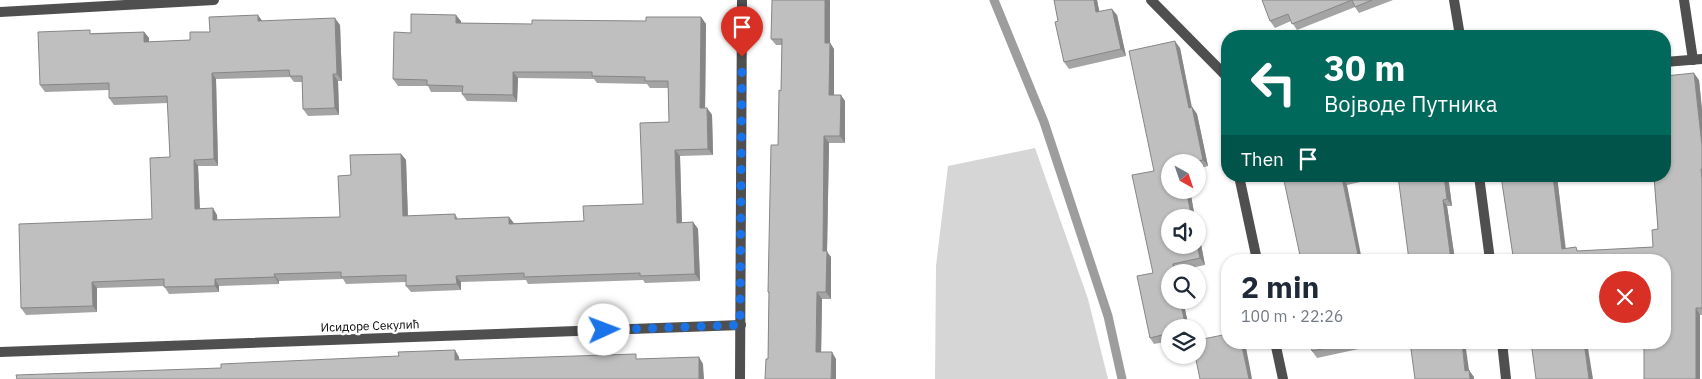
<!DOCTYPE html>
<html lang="en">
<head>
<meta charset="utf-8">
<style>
  body { margin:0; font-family:"IBM Plex Sans",sans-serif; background:#f2f2f3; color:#1f2937; height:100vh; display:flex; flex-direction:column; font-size:19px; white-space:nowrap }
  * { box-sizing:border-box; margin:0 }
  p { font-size:16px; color:#747a83 }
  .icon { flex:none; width:28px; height:28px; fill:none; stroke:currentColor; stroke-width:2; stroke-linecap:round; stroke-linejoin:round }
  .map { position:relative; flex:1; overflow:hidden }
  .panel { position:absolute; left:1221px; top:254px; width:450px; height:95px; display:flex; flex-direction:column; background:#fff; border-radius:20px; box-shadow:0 1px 4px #0004 }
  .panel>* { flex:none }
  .guide { position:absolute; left:1221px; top:30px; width:450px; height:152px; border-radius:20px; box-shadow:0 1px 4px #0004; background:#00695c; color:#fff; overflow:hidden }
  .needle { width:32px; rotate:140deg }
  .tools { position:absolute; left:1161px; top:154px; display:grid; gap:10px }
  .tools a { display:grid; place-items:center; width:45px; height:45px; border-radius:50%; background:#fff; box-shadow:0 1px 4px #0004; font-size:25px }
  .pin { position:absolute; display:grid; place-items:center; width:42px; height:42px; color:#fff; margin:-51px -21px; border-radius:50% 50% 50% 0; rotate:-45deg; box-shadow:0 0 5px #0007 }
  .pin .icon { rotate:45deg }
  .me { position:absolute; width:55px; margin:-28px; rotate:88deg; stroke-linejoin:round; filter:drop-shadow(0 0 4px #0008) }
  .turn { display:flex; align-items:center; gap:18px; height:105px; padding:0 20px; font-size:22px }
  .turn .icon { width:65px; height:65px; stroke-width:2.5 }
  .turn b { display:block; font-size:35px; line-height:42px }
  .then { display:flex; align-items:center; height:48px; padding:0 20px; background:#0003; gap:10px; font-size:19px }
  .round { display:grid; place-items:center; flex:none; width:52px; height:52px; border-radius:26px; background:#f2f2f3 }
  .head { display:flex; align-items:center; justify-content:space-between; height:85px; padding:0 20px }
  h1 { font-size:30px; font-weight:800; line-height:38px }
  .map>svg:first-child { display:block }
</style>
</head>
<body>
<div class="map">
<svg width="1702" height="379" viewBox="0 0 1702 379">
  <rect width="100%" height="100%" fill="#fff"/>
  <path fill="#d6d6d6" d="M1035,148L1088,299L1108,379H935L936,266L948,166Z"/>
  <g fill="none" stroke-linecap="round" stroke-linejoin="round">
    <path stroke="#9d9d9d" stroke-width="9" d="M994,0L1044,122L1108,316L1122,379"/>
    <path stroke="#4f4f4f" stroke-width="10" d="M1684,0L1693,60"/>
    <g stroke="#4f4f4f" stroke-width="10">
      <path d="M1151,0L1228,78"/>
      <path d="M1454,0L1460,36"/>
      <path d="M0,12L214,0"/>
      <path d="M1665,62L1702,59"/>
      <path d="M1239,176L1257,260"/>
      <path d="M1479,176L1490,260"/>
      <path d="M1275,342L1283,379"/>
      <path d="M1502,342L1506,379"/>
      <path d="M0,352L741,325"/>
      <path d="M740,379L742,0"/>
    </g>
  </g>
  <g fill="#a4a4a4">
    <path d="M830,0V43L834,49V95L845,101V143H829L827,252L831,257V299H822L821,352L836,359H768L769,294L768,292L778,145L781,91L782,45H776L771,39Z"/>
    <path d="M1054,0H1097L1099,12L1117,15L1126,56L1069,69L1064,62L1058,21Z"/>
    <path d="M1262,0H1393L1359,13L1355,7L1297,30L1291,21L1275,28L1270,21Z"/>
    <path d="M701,17L706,24L705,108H707L712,115L713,155L680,156L682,223L693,222L698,229L700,281L645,283L643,280L528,284L526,280L461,282V290L411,292L406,286V282L346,284L343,279L279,281V284L219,286V292L169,294L164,286L97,288V312L26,315L21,308L152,219L170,157L168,103L114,105L109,98V90L45,92L40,85L92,33L144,32L149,38V42L190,40L210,32L262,21L340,25L342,81H338L339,115L308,116L303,109L302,82H294L290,77L216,79L218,166H198L200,208L217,215V220L340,217L351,175L401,154L406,160L408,216L455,214L458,219L509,217L514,223L584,221L643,204L669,122L668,88H650L647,84L597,83L594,79L518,78L517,102L467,101L462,94L463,92H431L428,86H398L393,79L411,33L461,21V23L532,24L646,21Z"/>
    <path d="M1180,48L1192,107L1197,114L1208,166L1198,169V162H1170V190H1190L1195,218L1198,245V229L1205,265L1177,271L1178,272H1170V300H1183L1189,328H1170V341L1154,344L1150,338L1153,273L1154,171Z"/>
    <path d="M1699,80L1702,110V315H1700V379H1644L1665,342V260L1513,256L1501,176H1557L1566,249L1579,251L1653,247L1658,229L1654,180L1640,182L1636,176H1665Z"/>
    <path d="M1283,176H1359L1360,182L1347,185Z"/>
    <path d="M1448,176L1452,206H1447L1455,260H1409Z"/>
    <path d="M1310,342H1391L1317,358L1312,351Z"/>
  </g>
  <g fill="#868686">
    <path d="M825,0H830V49L825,43Z"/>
    <path d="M1094,0H1097L1101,19L1096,12Z"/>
    <path d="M1112,9L1117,15L1126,56L1121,49Z"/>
    <path d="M258,15L263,22L258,21Z"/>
    <path d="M456,15L461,21V29L456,23Z"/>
    <path d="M701,17L706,24L705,115L700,108Z"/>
    <path d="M335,18L340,25L342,81L337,74Z"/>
    <path d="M144,32L149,38V49L144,42Z"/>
    <path d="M1175,41L1180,48L1193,115L1189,108Z"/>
    <path d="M830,43L834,49V101L829,95Z"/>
    <path d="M513,72L518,78L517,102L513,95Z"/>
    <path d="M212,73L216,79L218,166L214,159Z"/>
    <path d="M1694,73L1699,80L1702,110V145Z"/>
    <path d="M333,74L338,81L339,115L335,108Z"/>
    <path d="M841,95L845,101V143L840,136Z"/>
    <path d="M1192,107L1197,114L1208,166L1203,160Z"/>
    <path d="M707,108L712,115L713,155L708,149Z"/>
    <path d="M824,136L829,143L827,252L831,257V299L826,292L823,251Z"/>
    <path d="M675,150L680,156L682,229L677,223Z"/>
    <path d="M401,154L406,160L408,223L403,216Z"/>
    <path d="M194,160L198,166L200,215L195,209Z"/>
    <path d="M1356,176H1359L1360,182Z"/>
    <path d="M1444,176H1448L1452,206L1447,199Z"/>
    <path d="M1553,176H1557L1566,256L1562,249Z"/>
    <path d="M1342,178L1347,185L1362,260H1359Z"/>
    <path d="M1186,190H1190L1195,218H1192Z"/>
    <path d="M1443,200L1447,206L1455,260H1451Z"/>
    <path d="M213,208L217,215L218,227L213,220Z"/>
    <path d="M509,217L514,224H509Z"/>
    <path d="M693,222L698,229L700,281L695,274Z"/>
    <path d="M1198,229L1205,265L1200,258L1197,245Z"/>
    <path d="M1173,264L1177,271L1178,272H1174Z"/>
    <path d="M274,274L279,281V284L275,277Z"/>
    <path d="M456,276L461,282V290L457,284Z"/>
    <path d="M215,279L219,286V292L215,286Z"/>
    <path d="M92,282L97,288V312L93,306Z"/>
    <path d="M817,292L822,299L821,359L816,352Z"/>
    <path d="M1180,300H1183L1189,328H1186Z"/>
    <path d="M1696,308L1700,315V379H1696Z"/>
    <path d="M1241,342H1245L1252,379H1249Z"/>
    <path d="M1462,342H1465L1470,377L1465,371Z"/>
    <path d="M1584,342H1587L1593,379H1589Z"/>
    <path d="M455,350L459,357L460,367L455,360Z"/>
    <path d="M832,352L836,359V379H831Z"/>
    <path d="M699,357L703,364L704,379H699Z"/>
    <path d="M1469,370L1474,377V379H1470Z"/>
  </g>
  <g fill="#bfbfbf" stroke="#868686">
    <path d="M772,0H825V43H830L829,95H841L840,136H824L823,251H827L826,292H817L816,352H832L831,379H765L766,359H768L769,292H768L771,145H778L779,90L781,91L782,39H771Z"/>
    <path d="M1054,0H1094L1096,12L1112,9L1121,49L1064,62L1055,22L1058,21Z"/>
    <path d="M1262,0H1352L1292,24L1288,14L1270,21Z"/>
    <path d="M1352,0H1372L1355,7Z"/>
    <path d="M411,14L456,15V23L532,24V20L646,21V17H701L700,108H707L708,149L675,150L677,223L693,222L695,274L640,276V273L524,277V273L456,276L457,284L406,286V275L341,277V272L274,274L275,277L215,279V286L164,287V279L92,282L93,306L21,308L19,224L152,219L150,158L170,157L167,96L109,98V83L40,85L38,32L90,30V34L144,32V42L190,40V32H210L209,17L258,15V21L335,18L337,74H333L335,108L303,109L302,76H290L289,70L212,73L214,159L194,160L195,209L213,208V220L340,217L338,176L351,175L350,155L401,154L403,216L455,214V219L509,217V224L584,221L583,206L643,204L640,123L669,122L668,81H645V77L592,76V72H513V95L462,94L463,86L427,85V80L393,79L394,32L411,33Z"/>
    <path d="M1175,41L1189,108L1192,107L1203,160L1191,162H1170V190H1186L1192,218H1170V245H1197L1200,258L1173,264L1174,272H1170V300H1180L1186,328H1170V333L1150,338L1137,276L1153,273L1132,175L1154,171L1129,51Z"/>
    <path d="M1694,73L1702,145V169H1701L1702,179V308H1696V379H1644V342H1665V260H1508V257L1513,256L1501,176H1553L1562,249L1576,247L1577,251L1653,247L1652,230L1658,229L1654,176H1665V76Z"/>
    <path d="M1283,176H1351L1342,178L1359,260H1301Z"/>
    <path d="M1398,176H1444L1447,199L1443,200L1451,260H1409Z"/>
    <path d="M1228,334V342H1241L1249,379H1200L1195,355H1198V340Z"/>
    <path d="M1310,342H1355L1312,351Z"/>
    <path d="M1410,342H1462L1465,371L1469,370L1470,379H1415Z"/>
    <path d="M1531,342H1584L1589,379H1536Z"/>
    <path d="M455,350V360L636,354V359L699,357V379H17L16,375L221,368V364L399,356L398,352Z"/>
  </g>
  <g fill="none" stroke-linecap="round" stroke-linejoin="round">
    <path stroke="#1a73e8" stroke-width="9" stroke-dasharray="0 16.2" d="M604,330L740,325L742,57"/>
  </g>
  <g text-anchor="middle" stroke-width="5" stroke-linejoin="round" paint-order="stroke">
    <g font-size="12" fill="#000" stroke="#fff">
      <text transform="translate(370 326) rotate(-2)" y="4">Исидоре Секулић</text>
    </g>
  </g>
</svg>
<div class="tools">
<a><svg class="needle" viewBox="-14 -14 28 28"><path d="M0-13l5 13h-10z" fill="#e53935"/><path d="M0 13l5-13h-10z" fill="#747a83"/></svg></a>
<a><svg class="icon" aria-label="sound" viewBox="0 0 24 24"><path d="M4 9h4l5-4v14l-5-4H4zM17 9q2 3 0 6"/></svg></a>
<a><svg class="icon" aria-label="search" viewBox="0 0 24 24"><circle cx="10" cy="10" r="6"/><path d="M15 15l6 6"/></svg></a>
<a><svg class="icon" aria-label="layers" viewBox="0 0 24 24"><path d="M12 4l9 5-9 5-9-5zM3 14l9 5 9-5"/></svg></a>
</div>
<div class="pin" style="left:742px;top:57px;background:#d93025"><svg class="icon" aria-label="arrive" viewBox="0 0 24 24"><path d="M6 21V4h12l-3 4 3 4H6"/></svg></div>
<svg class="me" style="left:604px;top:330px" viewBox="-20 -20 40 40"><circle r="19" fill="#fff"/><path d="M0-13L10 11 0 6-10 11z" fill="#1a73e8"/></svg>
<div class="guide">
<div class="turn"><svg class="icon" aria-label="left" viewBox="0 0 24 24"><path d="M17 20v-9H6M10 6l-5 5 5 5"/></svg><div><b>30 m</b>Војводе Путника</div></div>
<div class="then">Then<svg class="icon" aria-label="arrive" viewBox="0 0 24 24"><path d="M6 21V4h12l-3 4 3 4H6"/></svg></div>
</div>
<section class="panel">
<div class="head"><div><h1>2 min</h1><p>100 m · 22:26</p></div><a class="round" style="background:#d93025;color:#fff"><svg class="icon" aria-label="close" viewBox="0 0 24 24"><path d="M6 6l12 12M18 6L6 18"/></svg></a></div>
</section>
</div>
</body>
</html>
